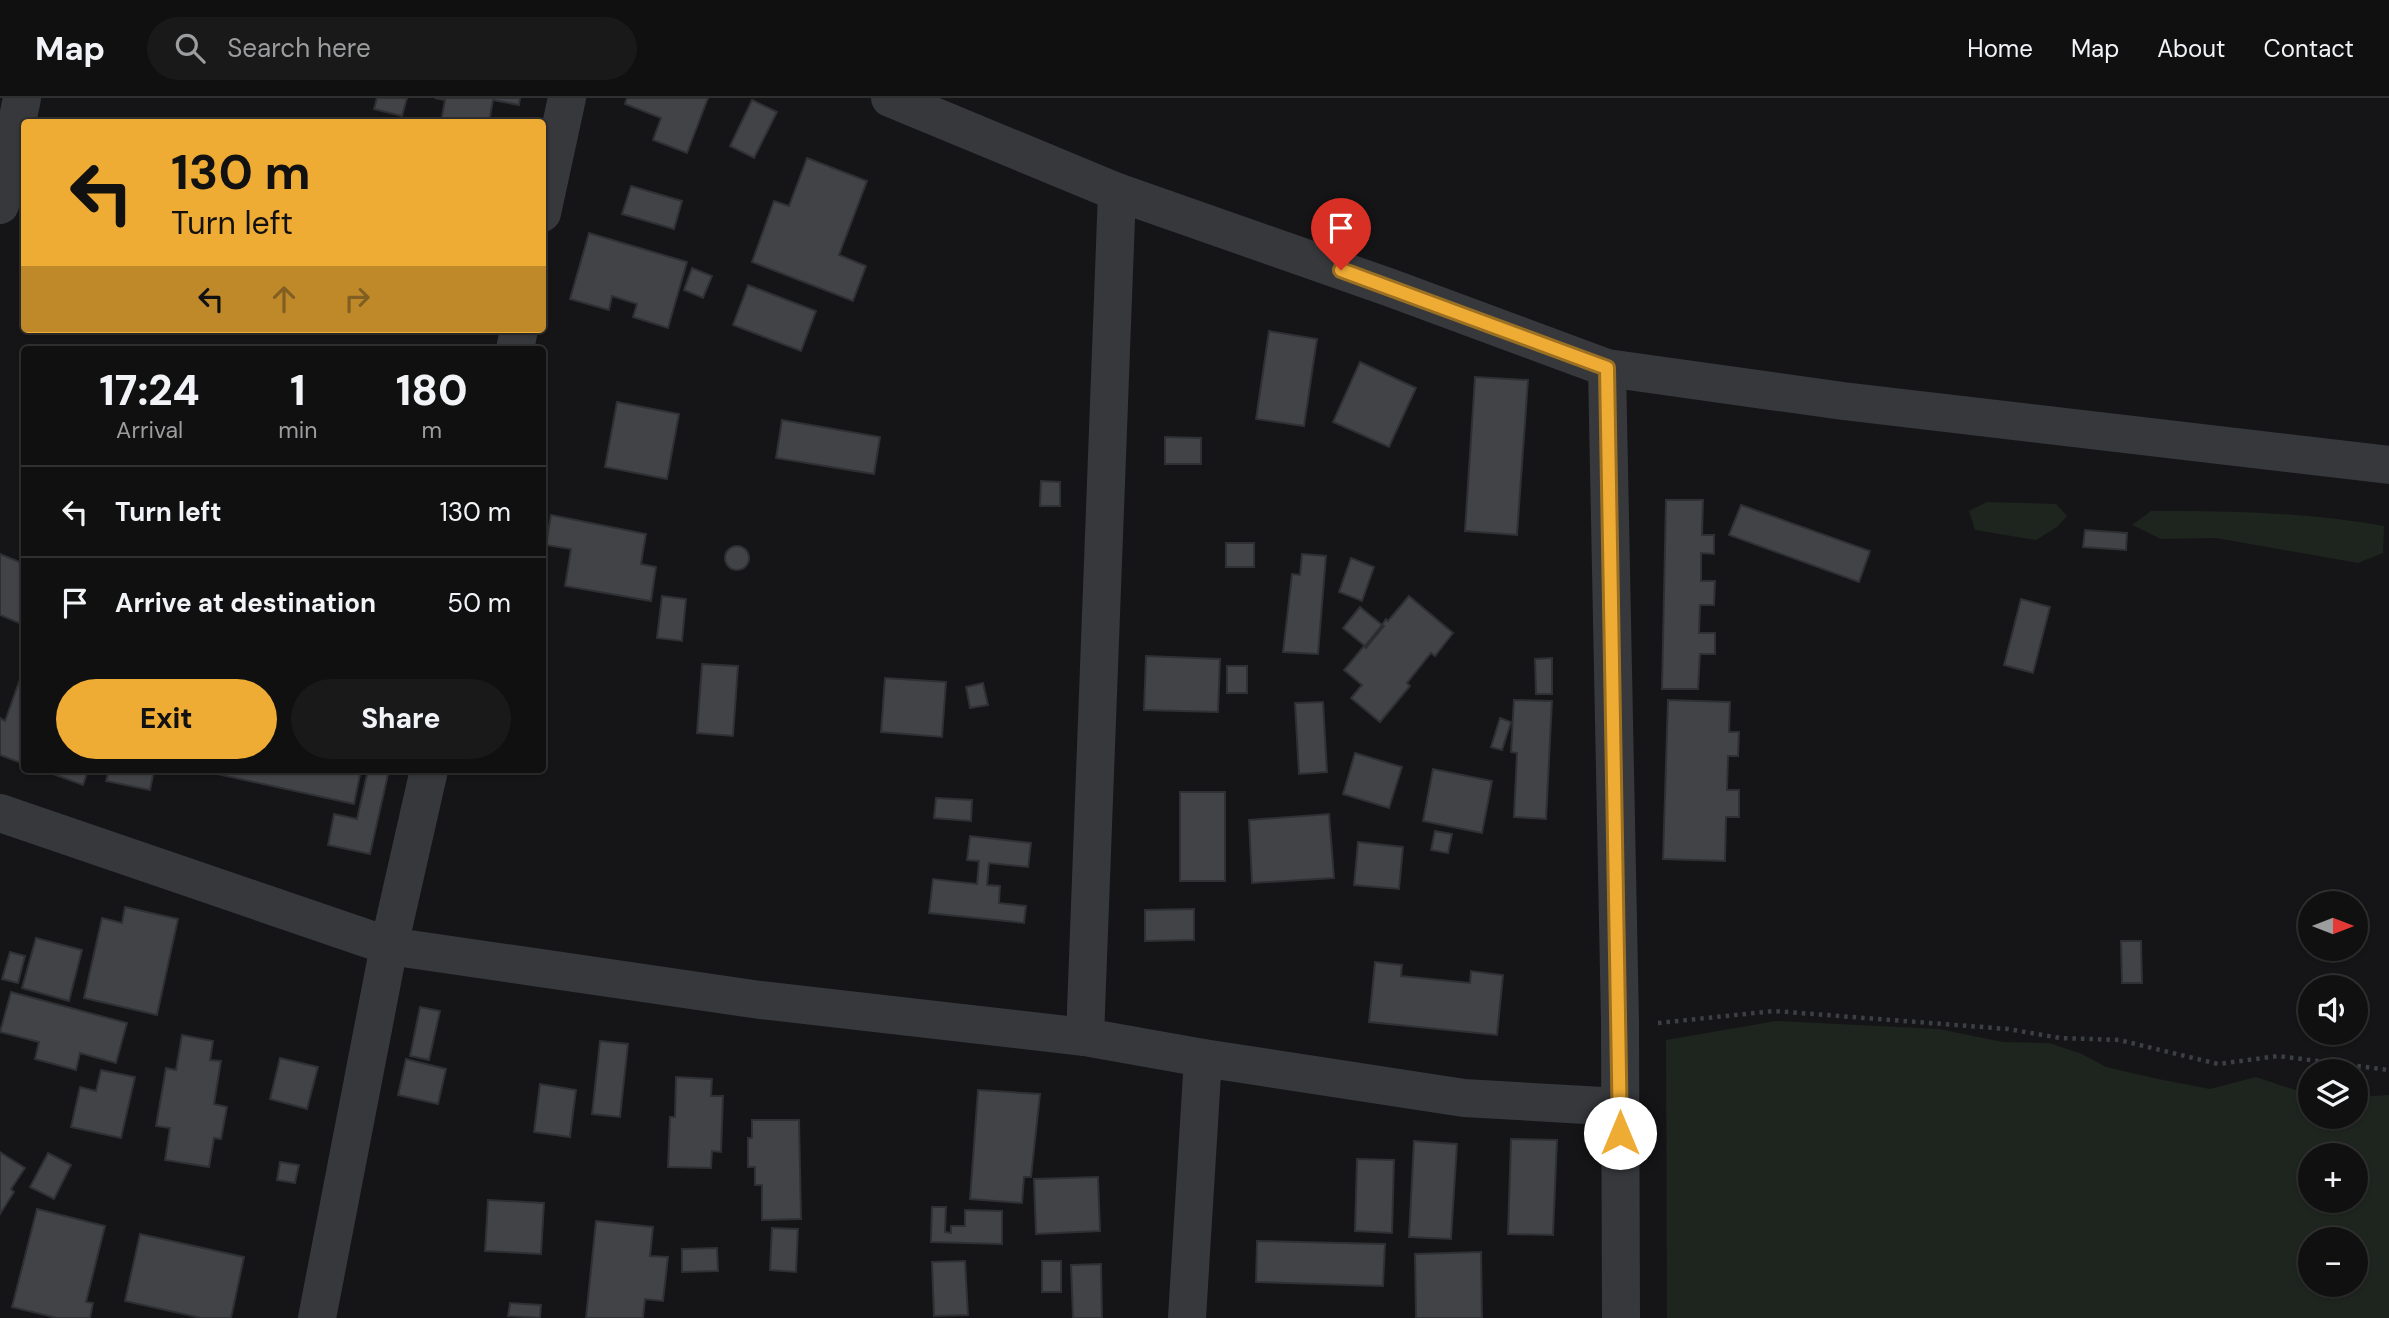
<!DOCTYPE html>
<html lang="en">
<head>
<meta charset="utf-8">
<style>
  body { margin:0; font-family:"DM Sans",sans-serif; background:#19191a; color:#f1f3f6; height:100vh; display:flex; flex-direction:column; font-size:26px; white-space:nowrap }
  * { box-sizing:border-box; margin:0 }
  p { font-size:23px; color:#9c9d9f }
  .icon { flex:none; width:38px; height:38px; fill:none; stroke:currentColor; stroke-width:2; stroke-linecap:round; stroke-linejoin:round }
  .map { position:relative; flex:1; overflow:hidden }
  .details { position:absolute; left:21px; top:248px; width:525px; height:427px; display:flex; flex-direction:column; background:#101011; border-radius:7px; box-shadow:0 2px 5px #0004,0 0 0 2px #303031 }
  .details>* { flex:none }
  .hud { position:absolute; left:21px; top:21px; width:525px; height:214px; border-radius:7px; box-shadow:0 2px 5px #0004,0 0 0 2px #303031; background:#efac35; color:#111; overflow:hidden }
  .needle { width:46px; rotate:90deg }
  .controls { position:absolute; left:2298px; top:793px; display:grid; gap:14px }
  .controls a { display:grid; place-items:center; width:70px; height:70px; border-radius:50%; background:#101011; box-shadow:0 2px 5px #0004,0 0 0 2px #303031; font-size:35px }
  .pin { position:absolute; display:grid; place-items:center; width:60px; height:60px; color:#fff; margin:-72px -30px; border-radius:50% 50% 50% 0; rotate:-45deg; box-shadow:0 0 7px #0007 }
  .pin .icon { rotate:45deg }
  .me { position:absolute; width:77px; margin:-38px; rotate:0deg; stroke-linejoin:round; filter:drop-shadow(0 0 5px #0008) }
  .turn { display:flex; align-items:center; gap:24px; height:147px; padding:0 35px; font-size:32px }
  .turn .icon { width:91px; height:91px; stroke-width:2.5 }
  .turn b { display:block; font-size:49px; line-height:60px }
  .lanes { display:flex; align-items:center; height:66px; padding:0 35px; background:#0003; justify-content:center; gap:35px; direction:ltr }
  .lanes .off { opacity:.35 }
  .eta { display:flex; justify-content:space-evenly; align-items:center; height:119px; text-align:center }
  .eta b { font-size:42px; font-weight:800; line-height:49px }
  .primary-button { display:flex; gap:14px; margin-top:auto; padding:14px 35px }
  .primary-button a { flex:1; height:80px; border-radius:42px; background:#efac35; color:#111; font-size:28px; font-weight:800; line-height:80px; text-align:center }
  .primary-button a+a { background:#19191a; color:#f1f3f6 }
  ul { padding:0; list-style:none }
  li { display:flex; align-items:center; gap:21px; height:91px; padding:0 35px; border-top:2px solid #303031 }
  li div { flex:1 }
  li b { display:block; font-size:26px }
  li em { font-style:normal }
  header { display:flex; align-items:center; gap:42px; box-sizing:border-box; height:98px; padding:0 35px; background:#101011; border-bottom:2px solid #303031 }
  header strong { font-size:33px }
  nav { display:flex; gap:38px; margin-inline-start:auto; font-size:24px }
  .search { width:490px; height:63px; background:#19191a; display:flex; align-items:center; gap:18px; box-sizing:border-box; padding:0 24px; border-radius:38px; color:#9c9d9f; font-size:26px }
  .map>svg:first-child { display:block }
</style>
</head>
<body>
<header>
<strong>Map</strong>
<div class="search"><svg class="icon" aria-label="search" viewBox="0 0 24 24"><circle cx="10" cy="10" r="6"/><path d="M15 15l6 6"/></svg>Search here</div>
<nav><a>Home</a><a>Map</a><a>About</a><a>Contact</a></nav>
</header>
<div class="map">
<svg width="2389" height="1220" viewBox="0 0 2389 1220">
  <rect width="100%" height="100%" fill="#151517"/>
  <g fill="#1e251e" fill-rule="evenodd">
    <path d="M1987,404L2056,406L2067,418L2057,429L2036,442L1975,432L1969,413Z"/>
    <path d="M2151,413C2229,413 2307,414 2384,428L2383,455L2358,465L2216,440L2161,441L2132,427Z"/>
    <path d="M1776,923L1939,931L2003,944L2049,945L2082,956L2106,969L2158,981L2210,991L2256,979L2310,997V1018H2356V999L2389,997V1220H1667L1666,942ZM2310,1057H2356V1102H2310ZM2310,1141H2356V1186H2310Z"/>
  </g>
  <g fill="#424347" stroke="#2f3033" stroke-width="2">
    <path d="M377,0H407L402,18L374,11Z"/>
    <path d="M435,0H520L519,7L493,2L489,24H441L445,2Z"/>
    <path d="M627,0H708L687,55L653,42L661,20L625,6Z"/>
    <path d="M752,2L777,14L754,60L730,48Z"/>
    <path d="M807,60L867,83L839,157L866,168L853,203L752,164L774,103L789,108Z"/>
    <path d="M631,88L682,103L674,131L622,116Z"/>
    <path d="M589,135L687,164L668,230L633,219L637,206L612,198L609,212L570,201Z"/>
    <path d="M692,170L712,178L703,200L684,192Z"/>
    <path d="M748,187L816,213L801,253L733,227Z"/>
    <path d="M1269,233L1317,241L1304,328L1256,321Z"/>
    <path d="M1360,264L1416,290L1389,349L1333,324Z"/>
    <path d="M1475,279L1528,282L1517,437L1465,433Z"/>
    <path d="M617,304L679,316L667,381L605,369Z"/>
    <path d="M782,322L880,339L874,376L776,360Z"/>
    <path d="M1165,339L1201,340V366H1165Z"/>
    <path d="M1041,383L1060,384V408H1040Z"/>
    <path d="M1666,402H1703L1702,437H1714V456L1701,455V483H1715L1714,507H1700L1699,535H1715V556H1700L1698,591H1662Z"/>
    <path d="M1741,407L1870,453L1859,484L1729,437Z"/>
    <path d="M551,417L646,436L641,466L656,469L651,503L565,488L571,451L546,447Z"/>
    <path d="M2085,432L2127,435L2126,452L2083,449Z"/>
    <rect x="1226" y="445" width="28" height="24"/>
    <circle cx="737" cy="460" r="12"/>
    <path d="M0,456L24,466V527L0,517Z"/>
    <path d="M1302,456L1326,458L1318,556L1283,554L1292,476L1300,477Z"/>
    <path d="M1351,460L1374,469L1362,503L1339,494Z"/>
    <path d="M662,498L686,501L682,543L657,540Z"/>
    <path d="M1409,498L1453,535L1435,558L1431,555L1407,585L1410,588L1380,624L1351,600L1362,587L1344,572L1364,548L1366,550L1384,528L1382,527L1386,521L1388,523Z"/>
    <path d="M2021,501L2050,509L2033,575L2004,567Z"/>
    <path d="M1360,509L1382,527L1365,548L1343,530Z"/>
    <path d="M1146,558L1220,561L1218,614L1144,612Z"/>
    <path d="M1552,560V596H1536L1535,561Z"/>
    <path d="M702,566L738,568L733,638L697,635Z"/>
    <rect x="1227" y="568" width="20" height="27"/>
    <path d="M24,570V666L0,657V620L5,623Z"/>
    <path d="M885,580L946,584L942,639L881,634Z"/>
    <path d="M983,585L988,607L970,610L966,589Z"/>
    <path d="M1514,602L1552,603L1546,721L1514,719L1517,655L1511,654Z"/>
    <path d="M1668,602L1730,604L1729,634H1739L1738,658H1728L1727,692H1739V719H1726L1725,763L1663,761Z"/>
    <path d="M1323,604L1327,674L1299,676L1295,605Z"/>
    <path d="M1500,620L1511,624L1502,652L1491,649Z"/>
    <path d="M1355,655L1402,669L1389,710L1343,696Z"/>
    <path d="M1433,671L1492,683L1482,735L1423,723Z"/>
    <path d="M42,672H88L83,687Z"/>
    <path d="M109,672H154L150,692L106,683Z"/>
    <path d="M199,672H361L354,706Z"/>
    <path d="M368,672H389L370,756L328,747L334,716L357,721Z"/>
    <rect x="1180" y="694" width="45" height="89"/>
    <path d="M936,700L972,702L971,723L934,720Z"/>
    <path d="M1329,716L1334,780L1252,785L1249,722Z"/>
    <path d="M1435,733L1452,736L1448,755L1431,752Z"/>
    <path d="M970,738L1031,745L1028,769L989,765L987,787L1000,788L999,805L1026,808L1024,825L929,815L933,781L977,786L979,763L967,762Z"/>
    <path d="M1358,744L1403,749L1399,791L1354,787Z"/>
    <path d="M125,809L178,821L157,917L84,900L102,820L122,825Z"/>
    <path d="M1194,811V842L1145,843V812Z"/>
    <path d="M36,840L82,852L69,903L22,890Z"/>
    <path d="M2121,843H2141L2142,885H2122Z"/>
    <path d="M10,854L25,858L18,885L2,881Z"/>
    <path d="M1375,864L1402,867L1401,878L1470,885L1471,873L1503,877L1497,937L1369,924Z"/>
    <path d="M11,894L127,925L116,965L80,955L76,972L35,961L39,944L0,934Z"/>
    <path d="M420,909L440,913L429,962L410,958Z"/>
    <path d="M182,937L213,943L210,962L221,963L214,1006L227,1009L221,1041L214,1040L209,1069L165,1062L170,1030L156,1028L166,970L176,972Z"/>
    <path d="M600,943L628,946L620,1019L592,1016Z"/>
    <path d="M280,960L318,969L307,1011L270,1001Z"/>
    <path d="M406,961L446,971L438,1006L398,997Z"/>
    <path d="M101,972L135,979L121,1040L71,1029L80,989L96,993Z"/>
    <path d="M676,979L712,981L711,998H723L721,1054L712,1053L711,1070L668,1069L670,1019H675Z"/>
    <path d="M540,986L576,992L570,1039L534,1034Z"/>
    <path d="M978,992L1040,996L1031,1079H1024L1022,1105L970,1101Z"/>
    <path d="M752,1022H799L801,1121L762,1122V1087H755V1069H748V1040H752Z"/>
    <path d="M1511,1041L1557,1042L1553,1137L1508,1136Z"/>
    <path d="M1414,1043L1457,1046L1451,1141L1409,1139Z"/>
    <path d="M0,1054L25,1070L11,1091L14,1094L0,1116Z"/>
    <path d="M48,1055L71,1067L54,1101L30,1089Z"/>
    <path d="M1357,1061L1394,1062L1392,1135L1355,1133Z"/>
    <path d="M280,1064L299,1067L295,1085L277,1082Z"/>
    <path d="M1098,1079L1100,1133L1036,1136L1034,1081Z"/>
    <path d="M488,1102L544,1105L541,1156L485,1153Z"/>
    <path d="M932,1109H946L945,1134L951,1135V1128H965V1112L1002,1113V1146L931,1144Z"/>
    <path d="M37,1111L105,1128L86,1204L93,1205L90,1220H57L12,1209Z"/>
    <path d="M596,1123L653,1129L650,1158L668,1159L663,1203L645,1201L643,1220H586Z"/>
    <path d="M772,1130L798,1131L796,1174L770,1172Z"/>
    <path d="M140,1136L244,1159L231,1220H201L125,1203Z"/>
    <path d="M1257,1143L1385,1146L1383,1188L1256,1184Z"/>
    <path d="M717,1150L718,1173L682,1174V1151Z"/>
    <path d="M1481,1154L1482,1220H1416L1415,1156Z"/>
    <path d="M965,1163L968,1217L934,1218L932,1164Z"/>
    <rect x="1042" y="1163" width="19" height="31"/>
    <path d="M1101,1166L1102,1220H1073L1071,1167Z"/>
    <path d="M510,1205L541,1207L540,1220L508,1218Z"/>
  </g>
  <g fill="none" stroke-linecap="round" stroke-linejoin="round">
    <path stroke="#3c3f43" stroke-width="4.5" stroke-dasharray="3.5 5" stroke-linecap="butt" d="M1658,925L1774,913L2008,931L2060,940L2119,942L2218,966L2278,958L2389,972"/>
    <g stroke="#36383c" stroke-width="38">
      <path d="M890,0L1117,94L1391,190L1607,270L1843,303L2389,367"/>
      <path d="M0,107L22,0"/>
      <path d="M542,115L567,0"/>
      <path d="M515,252L519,231"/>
      <path d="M1607,270L1620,924L1621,1220"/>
      <path d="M0,715L389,848L760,902L1085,939L1203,960L1464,1000L1620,1009"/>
      <path d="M1085,939L1117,94"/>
      <path d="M317,1220L389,848L429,672"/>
      <path d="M1187,1220L1203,960"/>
    </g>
  </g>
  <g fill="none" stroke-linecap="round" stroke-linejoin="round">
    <defs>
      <path id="route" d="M1341,172L1607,270L1620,1035"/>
    </defs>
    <use href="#route" stroke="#9b7022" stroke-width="18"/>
    <use href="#route" stroke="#efac35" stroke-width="12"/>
  </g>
</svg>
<div class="controls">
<a><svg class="needle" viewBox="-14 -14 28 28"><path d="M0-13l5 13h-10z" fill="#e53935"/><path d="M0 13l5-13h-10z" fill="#9c9d9f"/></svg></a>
<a><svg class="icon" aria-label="sound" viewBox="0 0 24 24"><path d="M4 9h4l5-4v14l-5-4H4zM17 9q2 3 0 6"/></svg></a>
<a><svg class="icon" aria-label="layers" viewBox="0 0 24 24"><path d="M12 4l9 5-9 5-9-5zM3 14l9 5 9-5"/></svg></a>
<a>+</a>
<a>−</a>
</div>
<div class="pin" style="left:1341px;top:172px;background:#d93025"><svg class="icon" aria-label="arrive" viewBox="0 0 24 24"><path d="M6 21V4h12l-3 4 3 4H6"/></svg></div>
<svg class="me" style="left:1620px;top:1035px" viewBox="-20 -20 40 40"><circle r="19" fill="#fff"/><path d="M0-13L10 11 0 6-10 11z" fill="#efac35"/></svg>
<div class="hud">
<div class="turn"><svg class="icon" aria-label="left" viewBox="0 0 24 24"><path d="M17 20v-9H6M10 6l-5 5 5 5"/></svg><div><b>130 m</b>Turn left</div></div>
<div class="lanes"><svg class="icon" aria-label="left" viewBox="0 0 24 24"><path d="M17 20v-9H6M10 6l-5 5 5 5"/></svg><svg class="icon off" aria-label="ahead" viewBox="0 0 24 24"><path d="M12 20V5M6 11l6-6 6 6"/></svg><svg class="icon off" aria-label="right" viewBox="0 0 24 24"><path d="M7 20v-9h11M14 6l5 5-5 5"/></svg></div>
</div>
<section class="details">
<div class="eta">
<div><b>17:24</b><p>Arrival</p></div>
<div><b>1</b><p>min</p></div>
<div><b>180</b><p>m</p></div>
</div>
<ul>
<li><svg class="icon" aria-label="left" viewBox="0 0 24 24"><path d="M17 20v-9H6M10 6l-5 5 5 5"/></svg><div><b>Turn left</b></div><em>130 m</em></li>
<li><svg class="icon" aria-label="arrive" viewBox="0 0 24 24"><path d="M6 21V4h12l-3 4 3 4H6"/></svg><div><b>Arrive at destination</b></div><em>50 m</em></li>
</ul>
<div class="primary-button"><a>Exit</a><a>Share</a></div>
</section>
</div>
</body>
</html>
